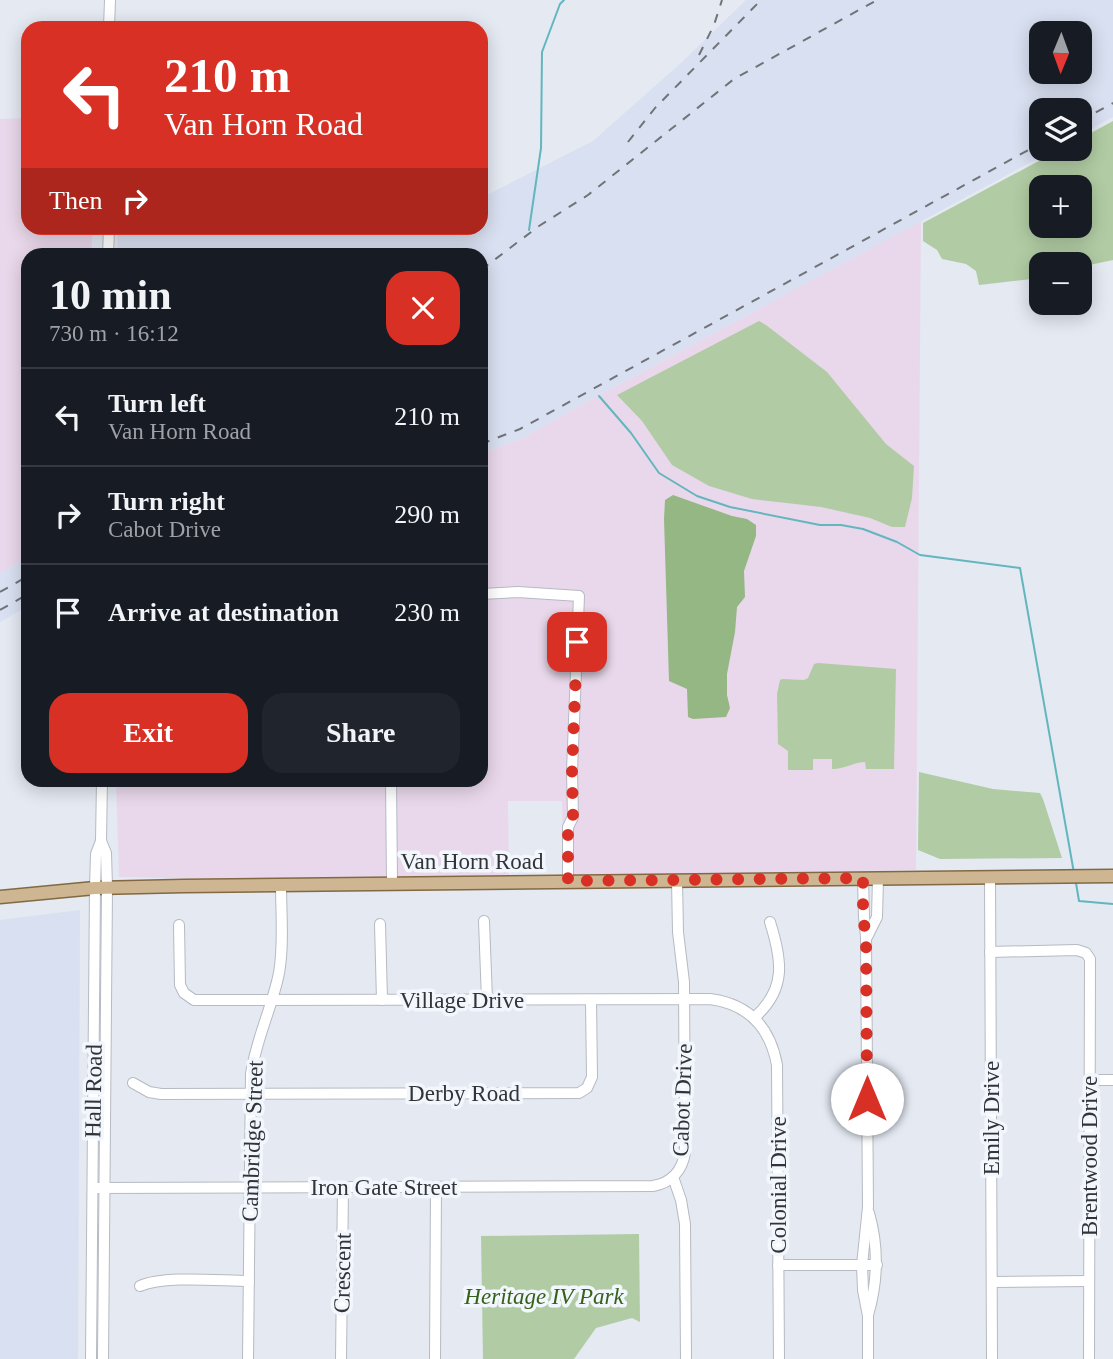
<!DOCTYPE html>
<html lang="en">
<head>
<meta charset="utf-8">
<style>
  body { margin:0; font-family:Georgia,serif; background:#20242c; color:#f1f3f6; height:100vh; display:flex; flex-direction:column; font-size:26px; white-space:nowrap }
  * { box-sizing:border-box; margin:0 }
  p { font-size:23px; color:#9ea1a6 }
  .icon { flex:none; width:38px; height:38px; fill:none; stroke:currentColor; stroke-width:2; stroke-linecap:round; stroke-linejoin:round }
  .map { position:relative; flex:1; overflow:hidden }
  .sheet { position:absolute; left:21px; top:248px; width:467px; height:539px; display:flex; flex-direction:column; background:#171b24; border-radius:21px; box-shadow:0 4px 18px #0003 }
  .sheet>* { flex:none }
  .hud { position:absolute; left:21px; top:21px; width:467px; height:214px; border-radius:21px; box-shadow:0 4px 18px #0003; background:#d93025; color:#fff; overflow:hidden }
  .needle { width:46px; rotate:181deg }
  .buttons { position:absolute; left:1029px; top:21px; display:grid; gap:14px }
  .buttons a { display:grid; place-items:center; width:63px; height:63px; border-radius:14px; background:#171b24; box-shadow:0 4px 18px #0003; font-size:35px }
  .pin { position:absolute; display:grid; place-items:center; width:60px; height:60px; color:#fff; margin:-30px; border-radius:14px; box-shadow:0 4px 10px #0006 }
  .me { position:absolute; width:77px; margin:-38px; rotate:0deg; stroke-linejoin:round; filter:drop-shadow(0 0 5px #0008) }
  .turn { display:flex; align-items:center; gap:24px; height:147px; padding:0 28px; font-size:32px }
  .turn .icon { width:91px; height:91px; stroke-width:2.5 }
  .turn b { display:block; font-size:49px; line-height:60px }
  .then { display:flex; align-items:center; height:66px; padding:0 28px; background:#0003; gap:14px; font-size:26px }
  .round { display:grid; place-items:center; flex:none; width:74px; height:74px; border-radius:21px; background:#20242c }
  .head { display:flex; align-items:center; justify-content:space-between; height:119px; padding:0 28px }
  h1 { font-size:42px; font-weight:600; line-height:52px }
  .primary-button { display:flex; gap:14px; margin-top:auto; padding:14px 28px }
  .primary-button a { flex:1; height:80px; border-radius:21px; background:#d93025; color:#fff; font-size:28px; font-weight:600; line-height:80px; text-align:center }
  .primary-button a+a { background:#20242c; color:#f1f3f6 }
  ul { padding:0; list-style:none }
  li { display:flex; align-items:center; gap:21px; height:98px; padding:0 28px; border-top:2px solid #363941 }
  li div { flex:1 }
  li b { display:block; font-size:26px }
  li em { font-style:normal }
  .map>svg:first-child { display:block }
</style>
</head>
<body>
<div class="map">
<svg width="1113" height="1359" viewBox="0 0 1113 1359">
  <rect width="100%" height="100%" fill="#e4e9f2"/>
  <g fill="#e9d8eb">
    <path d="M28,118V228H92V255L28,256V557L0,573V119Z"/>
    <path d="M921,221L916,870L563,876L562,801H508L509,877L205,879L119,877L116,781L481,780V453L523,438L577,407Z"/>
  </g>
  <g fill="#d9e0f1" fill-rule="evenodd">
    <path d="M746,0H1113V117L1080,135V110H1041V149H1055L577,407L523,438L481,453V256L117,255L118,228H481V198L593,141L681,63ZM1041,33H1080V72H1041Z"/>
    <path d="M28,557V606L0,622V573Z"/>
    <path d="M80,910L78,1359H0V920Z"/>
  </g>
  <g fill="#b1cca4" fill-rule="evenodd">
    <path d="M1113,121V260L1080,267V264H1041V278L979,285L976,271L966,264L942,259L937,250L923,241V223L1061,149H1080V139ZM1041,187H1080V226H1041Z"/>
    <path d="M759,321L766,325L827,372L886,444L914,466L912,498L905,527H892L870,518L821,507L752,499L709,486L672,465L642,421L617,395Z"/>
    <path d="M818,663L896,669L894,769H866L865,762C850,763 846,769 832,769V759H813V770H788V751L778,744L777,694L780,680L782,679L804,680L808,678L814,664Z"/>
    <path d="M919,772L993,789L1040,793L1043,799L1062,858L940,859L918,850Z"/>
    <path d="M639,1234L640,1322L632,1318L596,1328L574,1359H483L481,1236Z"/>
  </g>
  <path fill="#95b783" d="M673,495L732,516L747,519L756,525V536L744,571L745,597L737,607L735,632L727,674V695L730,708L726,717L693,719L688,717L687,689L669,681L664,519L665,500Z"/>
  <g fill="none" stroke-linecap="round" stroke-linejoin="round">
    <g stroke="#63b6bd" stroke-width="2">
      <path d="M529,230L541,148L542,52L560,4L564,0"/>
      <path d="M599,396L631,433L659,473L697,496L730,507L820,525H841L863,529L897,542L920,555L1020,568L1074,873"/>
      <path d="M1076,883L1079,901L1113,904"/>
    </g>
    <defs>
      <g id="minor">
        <path d="M109,28L110,0"/>
        <path d="M108,256L109,228"/>
        <path d="M481,594L518,592L579,596L572,771L573,817L568,827V881"/>
        <path d="M391,780L392,882"/>
        <path d="M101,841L106,853L107,887L103,1359"/>
        <path d="M990,877L992,1359"/>
        <path d="M863,878L864,917L866,937L868,1207L862,1265L863,1290L868,1316V1359"/>
        <path d="M484,921L487,1000"/>
        <path d="M380,924L382,1000"/>
        <path d="M179,925L180,985L184,993L194,1000L710,999C748,1004 770,1027 777,1065L779,1359"/>
        <path d="M867,937L877,917L878,878"/>
        <path d="M990,952L1077,950L1086,953L1090,959L1089,1359"/>
        <path d="M754,1018C787,989 782,960 770,922"/>
        <path d="M1089,1080H1113"/>
        <path d="M133,1083L149,1092L161,1094L579,1093L587,1088L592,1077L591,1000"/>
        <path d="M673,1177L681,1200L685,1224L686,1359"/>
        <path d="M93,1188L653,1186C671,1183 682,1171 685,1153L684,982L678,932L677,880"/>
        <path d="M778,1265H877"/>
        <path d="M992,1282L1089,1281"/>
        <path d="M140,1286C165,1275 220,1281 249,1281"/>
        <path d="M868,1315C878,1281 879,1248 869,1213"/>
        <path d="M91,1359L95,888L96,854L101,841L102,780"/>
        <path d="M248,1359L251,1074C256,1039 272,1008 279,973C284,945 281,913 281,884"/>
        <path d="M341,1359L343,1187"/>
        <path d="M435,1359L436,1187"/>
      </g>
      <path id="major" d="M0,897L95,888L184,886L1113,876"/>
    </defs>
    <use href="#minor" stroke="#b6bac3" stroke-width="12"/>
    <use href="#major" stroke="#826944" stroke-width="15"/>
    <use href="#minor" stroke="#fff" stroke-width="10"/>
    <use href="#major" stroke="#ceb693" stroke-width="12"/>
    <g stroke="#707378" stroke-width="2" stroke-dasharray="9 9" stroke-linecap="butt">
      <path d="M699,55L714,25L722,0"/>
      <path d="M1080,121L1113,103"/>
      <path d="M628,142L655,108L761,0"/>
      <path d="M481,270L539,226L588,195L734,79L877,0"/>
      <path d="M481,444L520,429L1041,143"/>
      <path d="M0,592L28,576"/>
      <path d="M0,610L28,594"/>
    </g>
  </g>
  <g fill="none" stroke-linecap="round" stroke-linejoin="round">
    <path stroke="#d93025" stroke-width="12" stroke-dasharray="0 21.6" d="M577,642L572,771L573,817L568,827V881L863,878V917L866,937L867,1099"/>
  </g>
  <g text-anchor="middle" stroke-width="7" stroke-linejoin="round" paint-order="stroke">
    <g font-size="23" fill="#323437" stroke="#f2f6fd">
      <text x="472" y="869">Van Horn Road</text>
      <text x="462" y="1008">Village Drive</text>
      <text transform="translate(93 1091) rotate(-89)" y="8">Hall Road</text>
      <text x="464" y="1101">Derby Road</text>
      <text transform="translate(682 1100) rotate(-88)" y="8">Cabot Drive</text>
      <text transform="translate(991 1118) rotate(-90)" y="8">Emily Drive</text>
      <text transform="translate(252 1141) rotate(-88)" y="8">Cambridge Street</text>
      <text transform="translate(1089 1156) rotate(-90)" y="8">Brentwood Drive</text>
      <text transform="translate(778 1185) rotate(-90)" y="8">Colonial Drive</text>
      <text x="384" y="1195">Iron Gate Street</text>
      <text transform="translate(342 1273) rotate(-89)" y="8">Crescent</text>
    </g>
    <g font-size="23" font-style="italic" fill="#376119" stroke="#f2f6fd">
      <text x="544" y="1304">Heritage IV Park</text>
    </g>
  </g>
</svg>
<div class="buttons">
<a><svg class="needle" viewBox="-14 -14 28 28"><path d="M0-13l5 13h-10z" fill="#e53935"/><path d="M0 13l5-13h-10z" fill="#9ea1a6"/></svg></a>
<a><svg class="icon" aria-label="layers" viewBox="0 0 24 24"><path d="M12 4l9 5-9 5-9-5zM3 14l9 5 9-5"/></svg></a>
<a>+</a>
<a>−</a>
</div>
<div class="pin" style="left:577px;top:642px;background:#d93025"><svg class="icon" aria-label="arrive" viewBox="0 0 24 24"><path d="M6 21V4h12l-3 4 3 4H6"/></svg></div>
<svg class="me" style="left:867px;top:1099px" viewBox="-20 -20 40 40"><circle r="19" fill="#fff"/><path d="M0-13L10 11 0 6-10 11z" fill="#d93025"/></svg>
<div class="hud">
<div class="turn"><svg class="icon" aria-label="left" viewBox="0 0 24 24"><path d="M17 20v-9H6M10 6l-5 5 5 5"/></svg><div><b>210 m</b>Van Horn Road</div></div>
<div class="then">Then<svg class="icon" aria-label="right" viewBox="0 0 24 24"><path d="M7 20v-9h11M14 6l5 5-5 5"/></svg></div>
</div>
<section class="sheet">
<div class="head"><div><h1>10 min</h1><p>730 m · 16:12</p></div><a class="round" style="background:#d93025;color:#fff"><svg class="icon" aria-label="close" viewBox="0 0 24 24"><path d="M6 6l12 12M18 6L6 18"/></svg></a></div>
<ul>
<li><svg class="icon" aria-label="left" viewBox="0 0 24 24"><path d="M17 20v-9H6M10 6l-5 5 5 5"/></svg><div><b>Turn left</b><p>Van Horn Road</p></div><em>210 m</em></li>
<li><svg class="icon" aria-label="right" viewBox="0 0 24 24"><path d="M7 20v-9h11M14 6l5 5-5 5"/></svg><div><b>Turn right</b><p>Cabot Drive</p></div><em>290 m</em></li>
<li><svg class="icon" aria-label="arrive" viewBox="0 0 24 24"><path d="M6 21V4h12l-3 4 3 4H6"/></svg><div><b>Arrive at destination</b></div><em>230 m</em></li>
</ul>
<div class="primary-button"><a>Exit</a><a>Share</a></div>
</section>
</div>
</body>
</html>
